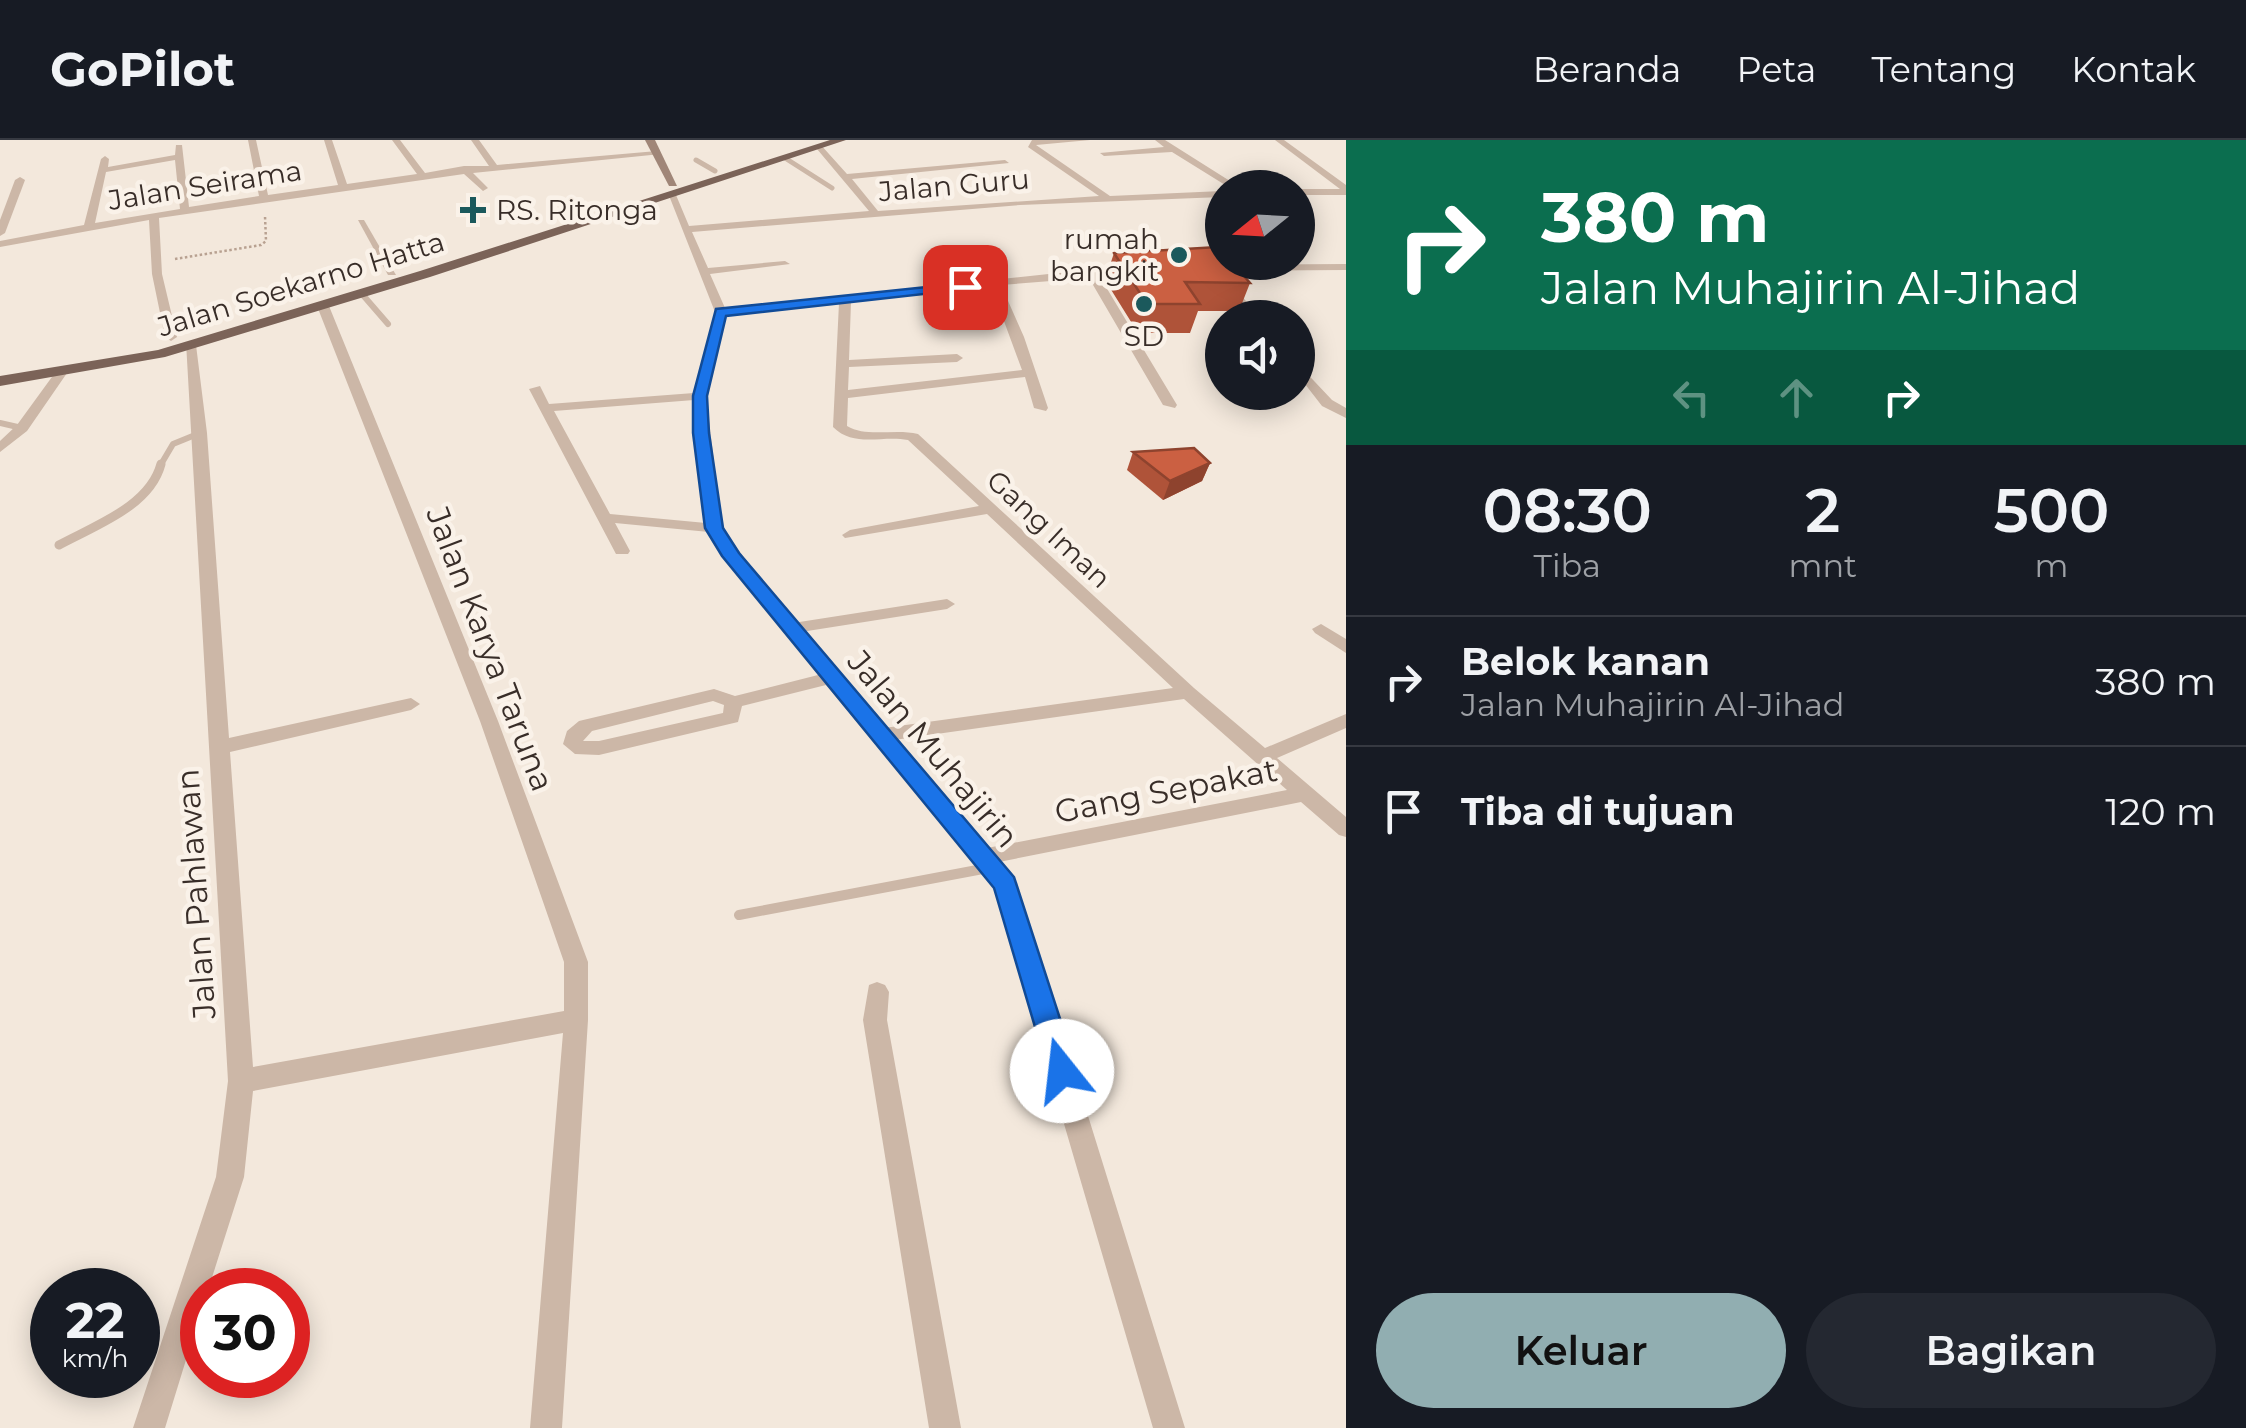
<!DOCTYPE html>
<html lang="id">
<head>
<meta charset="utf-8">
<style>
  body { margin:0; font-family:Montserrat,sans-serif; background:#242831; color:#f1f3f6; height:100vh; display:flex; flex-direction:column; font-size:38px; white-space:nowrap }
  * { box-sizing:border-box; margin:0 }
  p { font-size:32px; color:#9ea1a6 }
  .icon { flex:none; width:55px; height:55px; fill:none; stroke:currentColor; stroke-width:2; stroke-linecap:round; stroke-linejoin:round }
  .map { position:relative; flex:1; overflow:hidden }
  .sheet { display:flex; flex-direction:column; background:#171b24; width:900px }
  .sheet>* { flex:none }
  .top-card { background:#0b6e4f; color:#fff; overflow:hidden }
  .needle { width:65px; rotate:252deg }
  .controls { position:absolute; left:1205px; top:30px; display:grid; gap:20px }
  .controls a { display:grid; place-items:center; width:110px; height:110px; border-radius:50%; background:#171b24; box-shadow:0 5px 25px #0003; font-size:50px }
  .speed { position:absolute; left:30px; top:1128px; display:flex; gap:20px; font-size:50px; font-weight:700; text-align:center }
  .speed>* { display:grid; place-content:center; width:130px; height:130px; border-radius:50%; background:#171b24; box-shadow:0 5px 25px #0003; line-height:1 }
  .speed small { font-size:25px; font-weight:400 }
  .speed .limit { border:15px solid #d22; background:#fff; color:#111 }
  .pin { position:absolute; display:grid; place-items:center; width:85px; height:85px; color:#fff; margin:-42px; border-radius:20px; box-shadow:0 5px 15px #0006 }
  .me { position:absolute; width:110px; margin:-55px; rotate:344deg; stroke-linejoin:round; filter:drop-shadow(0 0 8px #0008) }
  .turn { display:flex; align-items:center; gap:35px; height:210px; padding:0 30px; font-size:45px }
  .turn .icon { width:130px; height:130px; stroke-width:2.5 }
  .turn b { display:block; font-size:70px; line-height:85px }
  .lanes { display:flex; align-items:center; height:95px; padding:0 30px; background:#0003; justify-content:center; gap:50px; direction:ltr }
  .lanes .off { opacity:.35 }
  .eta { display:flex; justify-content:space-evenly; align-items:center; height:170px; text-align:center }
  .eta b { font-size:60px; font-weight:600; line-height:70px }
  .button { display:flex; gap:20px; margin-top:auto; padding:20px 30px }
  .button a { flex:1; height:115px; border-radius:60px; background:#91aeb1; color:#111; font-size:40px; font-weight:600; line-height:115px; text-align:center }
  .button a+a { background:#242831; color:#f1f3f6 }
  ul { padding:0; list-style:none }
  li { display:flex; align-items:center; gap:30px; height:130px; padding:0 30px; border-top:2px solid #363941 }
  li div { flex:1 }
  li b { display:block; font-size:38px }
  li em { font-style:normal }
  header { display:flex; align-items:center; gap:60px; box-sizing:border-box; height:140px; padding:0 50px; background:#171b24; border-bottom:2px solid #363941 }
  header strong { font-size:48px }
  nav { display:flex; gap:55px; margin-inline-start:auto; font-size:35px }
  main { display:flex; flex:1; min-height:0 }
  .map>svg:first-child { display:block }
</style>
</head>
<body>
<header>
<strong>GoPilot</strong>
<nav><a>Beranda</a><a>Peta</a><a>Tentang</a><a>Kontak</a></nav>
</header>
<main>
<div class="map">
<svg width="1346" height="1288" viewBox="0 0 1346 1288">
  <rect width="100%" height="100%" fill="#f3e8dc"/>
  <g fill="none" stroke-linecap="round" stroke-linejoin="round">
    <path stroke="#b8a191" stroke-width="2.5" stroke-dasharray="2.5 2.5" stroke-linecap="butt" d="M175,119L261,105L266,101L265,76"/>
    <g stroke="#ccb7a7" stroke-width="5">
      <path d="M785,18L832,48"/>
      <path d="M696,20L715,31"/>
    </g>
    <g stroke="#ccb7a7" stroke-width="6">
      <path d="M362,154L388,184"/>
      <path d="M0,283L22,288"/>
      <path d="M160,326L173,304L200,293"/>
    </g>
    <path stroke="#ccb7a7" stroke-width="9" d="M59,405C96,385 150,366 161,324"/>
    <path stroke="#ccb7a7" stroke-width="10" d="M739,775L988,728"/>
    <g fill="#ccb7a7" fill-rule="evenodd">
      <path d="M248,0H256L268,55L338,45L324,0H332L347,44L417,34L392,0H400L425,33L464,26H489L471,0H479L497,25L657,11L661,14L473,33L488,48L483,51L464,34L159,78L162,134L177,197L171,201L165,197L152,134L149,80L0,107V101L84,85L101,19L105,16L109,19L108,27L175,15L176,5H182L189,67L259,56ZM175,20L180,69L95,83L106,32Z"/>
      <path d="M1032,0H1090L1036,5L1110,56L1222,51V57L1020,65L692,92L708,128L785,121L790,124L710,134L725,168L1058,133L1135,130L1136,132L1100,137L1177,265L1175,268L1163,265L1089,138L1001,145L1024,197L1048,268L1046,271L1034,268L1025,237L848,258L847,286C867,298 895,288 918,294L1194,548L1265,608L1346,574V588L1277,618L1346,677V697L1339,695L1301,662L999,722L1016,744L1185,1288H1153L995,748L826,545L742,566L738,582L599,615L575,614L563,604L567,591L579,581L714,549L735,556L818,535L709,392L615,383L630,411L628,414H616L529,249L540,246L549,264L694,253L715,172L668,53L676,55L689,86L869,71L817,9L820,4L847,34L1005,20L1009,23L852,39L878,71L1099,56L1028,7ZM991,146L1022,230L848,250L849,227L957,222L963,218L957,214L849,220L851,162ZM839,163L833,287C854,308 882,295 908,300L979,366L850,390L842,395L845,398L987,374L1173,548L884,588L801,492L947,469L955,464L947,459L793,483L722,388L706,256L726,175ZM694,260L706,383L610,374L554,271ZM1184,559L1287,650L987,708L894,600ZM713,561L724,565L723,573L599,601H583L592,591Z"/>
      <path d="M1155,0H1165L1241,48H1230L1172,12L1104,16L1100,13L1164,7Z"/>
      <path d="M1275,0H1284L1346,45V55H1298V49H1340Z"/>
      <path d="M20,37L25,40L5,93L0,96V80L15,40Z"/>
      <path d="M358,80H364L396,135H388Z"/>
      <path d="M1346,124V130L1210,131L1205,128L1210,125Z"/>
      <path d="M1223,143H1231L1260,178H1248L1223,147Z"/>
      <path d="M323,163L329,166L498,581L588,822V880L562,1288H530L563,893L253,951L244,1037L208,1150H202V1168L165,1288H133L216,1037L228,941L186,202L196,205L207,293L229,598L411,558L420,564L411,570L230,612L253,927L564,871V822L480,581L317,166Z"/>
      <path d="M1298,224L1332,260L1346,268V278L1322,266L1298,235Z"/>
      <path d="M57,230L67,233L27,291L0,312V301L17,285Z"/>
      <path d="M1321,484L1346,499V513L1315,493L1312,489Z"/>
      <path d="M877,842L885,845L889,852L887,880L961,1288H929L863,880L869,845Z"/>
    </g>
    <path fill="#a08678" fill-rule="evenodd" d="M645,0H655L677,46H669Z"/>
    <path fill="#7b6358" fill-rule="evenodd" d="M830,0H846L430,137L165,217L0,246V236L158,210L420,131Z"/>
  </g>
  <g fill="#af5339">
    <path d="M1114,113L1250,143L1239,171H1198L1190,193H1138L1105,140Z"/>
    <path d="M1133,312L1210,323L1202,341L1163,360L1127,330Z"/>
  </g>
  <path fill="#8e432e" d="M1210,323L1202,341L1163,360L1170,341Z"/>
  <g fill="#cb6042" stroke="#8e432e" stroke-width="2.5">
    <path d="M1218,107L1222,112V122H1232L1250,143L1185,142L1200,164H1147L1114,113Z"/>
    <path d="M1194,308L1210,323L1170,341L1133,312Z"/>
  </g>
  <path fill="#1a73e8" stroke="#114b97" stroke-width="2.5" d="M965,143L969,144V149L726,176L707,256L709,293L723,388L739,413L1014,737L1077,931L1072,940L1062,944L1052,940L1048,931L994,748L722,416L705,388L693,293V256L716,169Z"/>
  <g fill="#1b595c" stroke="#faf2e9" stroke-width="4">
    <path d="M468 55h10v10h10v10h-10v10h-10v-10h-10v-10h10z"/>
    <circle cx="1179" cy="115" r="10"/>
    <circle cx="1144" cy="164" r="10"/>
  </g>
  <g text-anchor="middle" stroke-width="9" stroke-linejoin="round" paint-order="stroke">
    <g font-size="28" fill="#382d28" stroke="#faf2e9">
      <text transform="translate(205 45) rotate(-9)" y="10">Jalan Seirama</text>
      <text transform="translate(954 45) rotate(-5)" y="10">Jalan Guru</text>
      <text transform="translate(301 144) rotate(-17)" y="10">Jalan Soekarno Hatta</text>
      <text transform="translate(1049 389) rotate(43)" y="10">Gang Iman</text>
    </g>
    <g font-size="28" fill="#382d28" stroke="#faf2e9" text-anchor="start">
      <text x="496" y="80">RS. Ritonga</text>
      <text x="1159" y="109" text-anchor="end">rumah<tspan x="1159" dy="32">bangkit</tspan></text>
      <text x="1144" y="206" text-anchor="middle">SD</text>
    </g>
    <g font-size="32" fill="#382d28" stroke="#faf2e9">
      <text transform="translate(490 509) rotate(69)" y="11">Jalan Karya Taruna</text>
      <text transform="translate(933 609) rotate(50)" y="11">Jalan Muhajirin</text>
      <text transform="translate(1166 651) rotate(-11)" y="11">Gang Sepakat</text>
      <text transform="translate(196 754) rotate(-94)" y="11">Jalan Pahlawan</text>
    </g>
  </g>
</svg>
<div class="controls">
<a><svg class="needle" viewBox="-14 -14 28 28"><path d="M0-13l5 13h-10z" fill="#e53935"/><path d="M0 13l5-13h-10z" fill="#9ea1a6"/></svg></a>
<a><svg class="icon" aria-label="sound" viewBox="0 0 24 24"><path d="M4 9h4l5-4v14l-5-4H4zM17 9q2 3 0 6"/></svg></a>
</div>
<div class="speed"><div>22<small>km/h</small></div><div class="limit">30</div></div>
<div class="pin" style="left:965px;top:147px;background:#d93025"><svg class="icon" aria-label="arrive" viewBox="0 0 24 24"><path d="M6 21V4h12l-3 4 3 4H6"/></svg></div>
<svg class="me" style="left:1062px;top:931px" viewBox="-20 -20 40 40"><circle r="19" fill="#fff"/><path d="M0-13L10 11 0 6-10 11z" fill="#1a73e8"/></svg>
</div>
<section class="sheet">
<div class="top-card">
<div class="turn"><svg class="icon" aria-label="right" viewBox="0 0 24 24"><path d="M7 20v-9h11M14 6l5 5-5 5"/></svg><div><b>380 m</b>Jalan Muhajirin Al-Jihad</div></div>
<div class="lanes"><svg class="icon off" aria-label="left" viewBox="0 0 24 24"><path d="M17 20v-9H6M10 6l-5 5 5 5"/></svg><svg class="icon off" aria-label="ahead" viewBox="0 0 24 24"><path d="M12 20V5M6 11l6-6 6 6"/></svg><svg class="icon" aria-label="right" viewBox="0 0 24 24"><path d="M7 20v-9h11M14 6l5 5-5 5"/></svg></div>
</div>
<div class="eta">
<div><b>08:30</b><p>Tiba</p></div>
<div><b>2</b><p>mnt</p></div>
<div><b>500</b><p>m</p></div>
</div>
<ul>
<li><svg class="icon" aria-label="right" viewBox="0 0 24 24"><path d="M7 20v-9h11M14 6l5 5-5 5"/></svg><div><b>Belok kanan</b><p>Jalan Muhajirin Al-Jihad</p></div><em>380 m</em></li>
<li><svg class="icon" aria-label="arrive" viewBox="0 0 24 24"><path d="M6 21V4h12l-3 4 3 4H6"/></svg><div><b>Tiba di tujuan</b></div><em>120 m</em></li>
</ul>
<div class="button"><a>Keluar</a><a>Bagikan</a></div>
</section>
</main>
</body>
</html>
